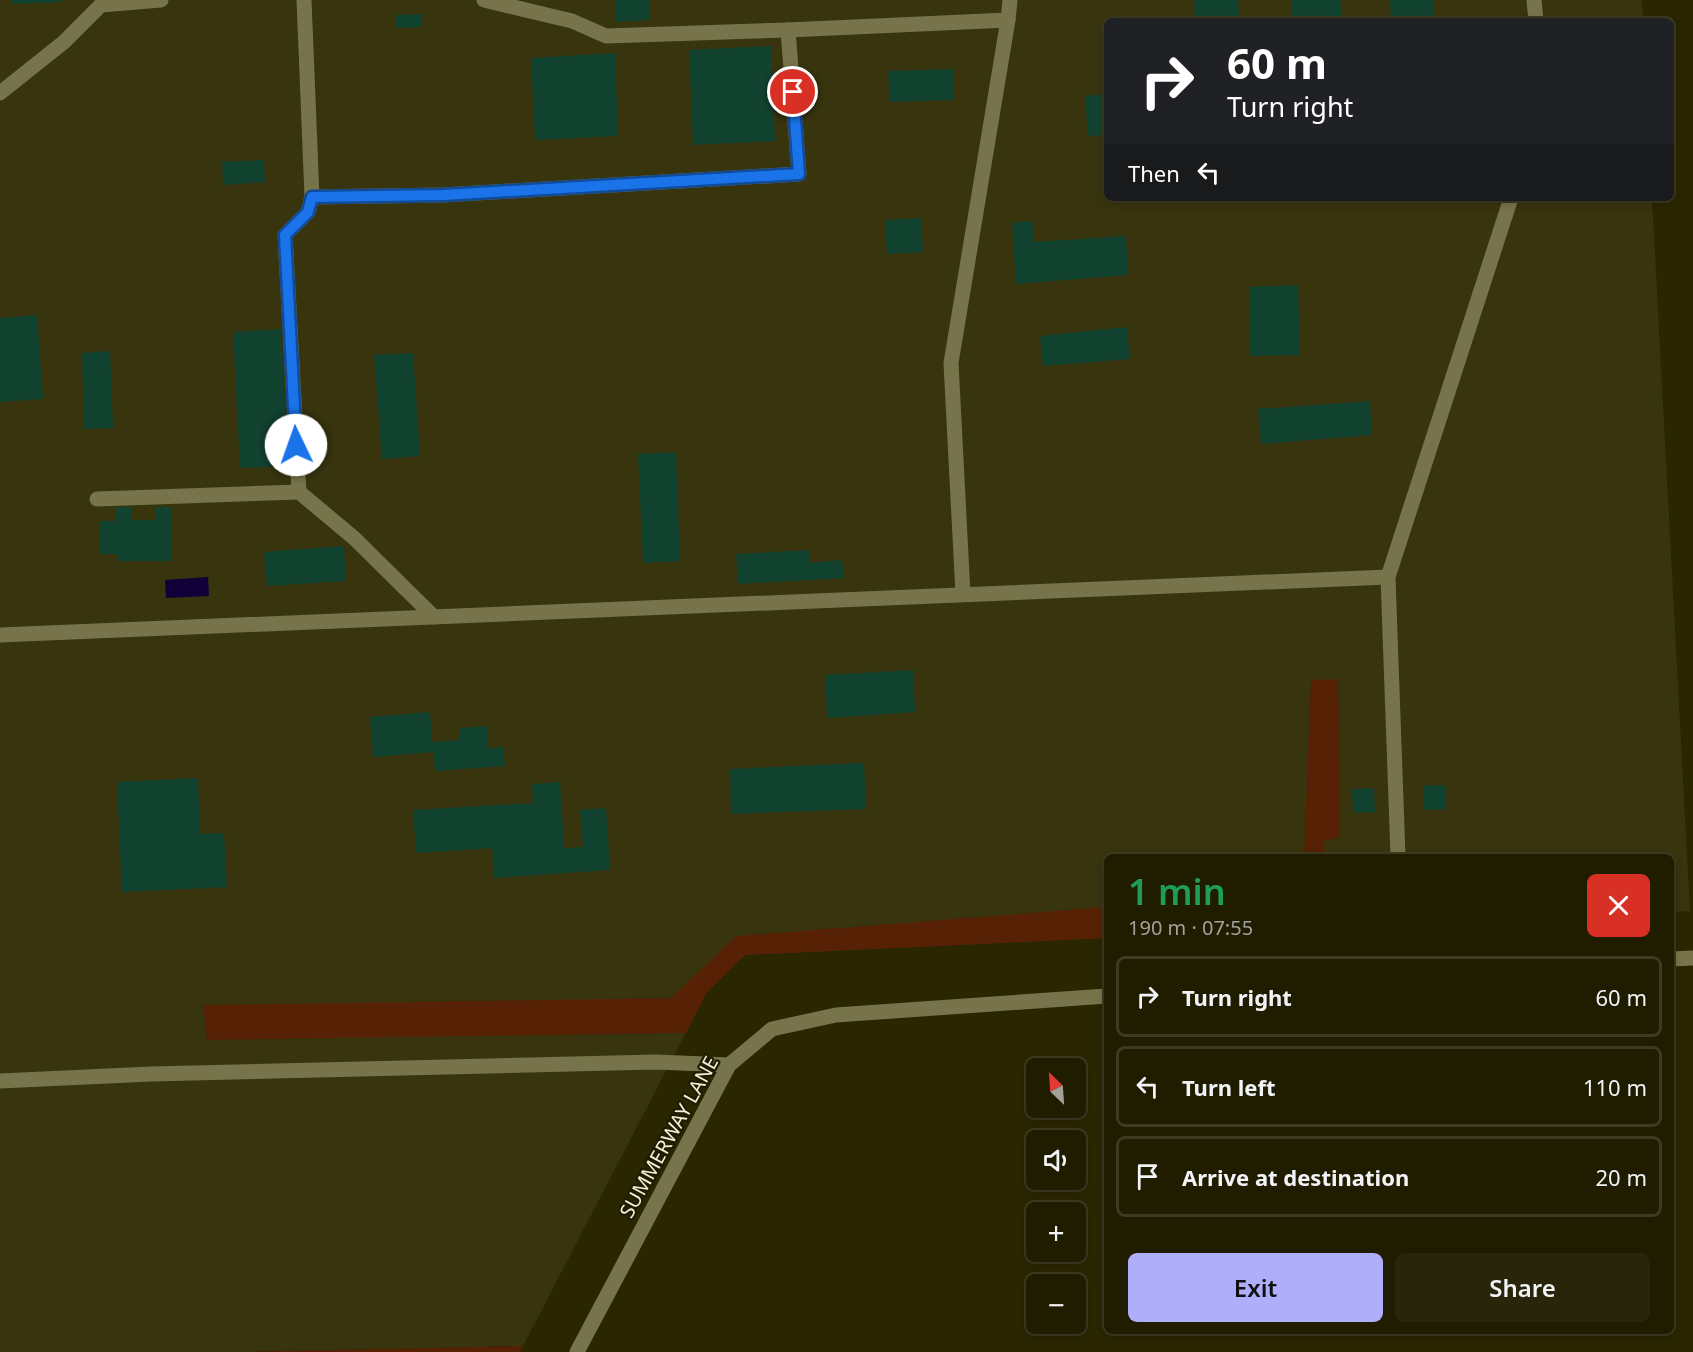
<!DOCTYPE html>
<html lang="en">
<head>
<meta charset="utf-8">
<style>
  body { margin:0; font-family:"Noto Sans",sans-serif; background:#28250a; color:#f1f3f6; height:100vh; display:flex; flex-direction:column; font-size:22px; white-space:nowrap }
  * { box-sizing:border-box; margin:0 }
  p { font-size:20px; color:#a2a199 }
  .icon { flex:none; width:33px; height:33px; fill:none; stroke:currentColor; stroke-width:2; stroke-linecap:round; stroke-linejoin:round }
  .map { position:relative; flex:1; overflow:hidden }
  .side { position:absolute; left:1104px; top:854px; width:570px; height:480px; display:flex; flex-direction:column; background:#201c00; border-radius:9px; box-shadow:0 3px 9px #0003,0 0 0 2px #3d3a22 }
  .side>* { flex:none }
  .guide { position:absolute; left:1104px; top:18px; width:570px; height:183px; border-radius:9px; box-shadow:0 3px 9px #0003,0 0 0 2px #3d3a22; background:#202124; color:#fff; overflow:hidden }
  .needle { width:39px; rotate:335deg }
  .fabs { position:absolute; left:1026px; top:1058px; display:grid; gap:12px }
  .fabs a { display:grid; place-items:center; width:60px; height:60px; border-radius:9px; background:#201c00; box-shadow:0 3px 9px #0003,0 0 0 2px #3d3a22; font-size:30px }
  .pin { position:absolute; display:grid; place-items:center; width:51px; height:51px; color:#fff; margin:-26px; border:3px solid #fff; border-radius:50%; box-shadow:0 2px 6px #0007 }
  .me { position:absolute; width:66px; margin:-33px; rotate:357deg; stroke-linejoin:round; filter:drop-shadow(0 0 4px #0008) }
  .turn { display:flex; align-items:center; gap:21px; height:126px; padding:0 24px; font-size:27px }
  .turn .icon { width:78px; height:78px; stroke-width:2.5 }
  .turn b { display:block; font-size:42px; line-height:51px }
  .then { display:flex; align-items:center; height:57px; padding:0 24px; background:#0003; gap:12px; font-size:22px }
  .round { display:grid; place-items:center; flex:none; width:63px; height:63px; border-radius:9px; background:#28250a }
  .head { display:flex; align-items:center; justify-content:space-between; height:102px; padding:0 24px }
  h1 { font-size:36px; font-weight:600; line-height:45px; color:#1e9e55 }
  .action { display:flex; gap:12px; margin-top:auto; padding:12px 24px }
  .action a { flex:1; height:69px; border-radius:9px; background:#afaefa; color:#111; font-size:24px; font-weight:600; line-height:69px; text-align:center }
  .action a+a { background:#28250a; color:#f1f3f6 }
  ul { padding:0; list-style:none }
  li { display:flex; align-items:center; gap:18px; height:81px; margin:0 12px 9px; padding:0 12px; border:3px solid #3d3a22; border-radius:9px }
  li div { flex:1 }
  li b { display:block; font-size:22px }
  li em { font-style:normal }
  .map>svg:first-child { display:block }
</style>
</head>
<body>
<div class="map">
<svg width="1693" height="1352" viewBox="0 0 1693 1352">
  <rect width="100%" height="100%" fill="#2a2600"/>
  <path fill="#37340e" d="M0,0H1642L1643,21H1107V198H1652L1690,911L1671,912V856H1107V938L745,955L707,992L523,1346L246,1352H0Z"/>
  <g fill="#562104">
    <path d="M1338,679L1340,837L1324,841L1325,856H1304L1311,680Z"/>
    <path d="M1107,907V938L745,955L707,992L686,1033L207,1040L203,1005L671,998L736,936Z"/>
    <path d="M523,1346L520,1352H246Z"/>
  </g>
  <path fill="#100039" d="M208,577L209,596L166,598L165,580Z"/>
  <g fill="#124230">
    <path d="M11,0H62V2L11,4Z"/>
    <path d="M615,0H649L650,20L616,22Z"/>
    <path d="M1194,0H1238L1239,21H1195Z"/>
    <path d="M1291,0H1340L1342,21H1293Z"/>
    <path d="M1390,0H1433L1434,21H1391Z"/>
    <path d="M421,14L422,27L395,28V15Z"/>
    <path d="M771,46L775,141L693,145L689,50Z"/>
    <path d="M615,53L618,136L535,140L531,58Z"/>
    <path d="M953,69V100L890,102L888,71Z"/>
    <path d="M1104,94L1107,135L1088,136L1085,96Z"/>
    <path d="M264,160L265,182L223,185L222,162Z"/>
    <path d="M921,218L923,252L887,254L885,220Z"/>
    <path d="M1032,221L1034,242L1126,236L1128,275L1016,284L1012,223Z"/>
    <path d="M1298,285L1300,355L1250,356L1249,287Z"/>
    <path d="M37,315L43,399L0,402V318Z"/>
    <path d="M1127,327L1130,359L1043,366L1040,336Z"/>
    <path d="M281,329L288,466L240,468L233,332Z"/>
    <path d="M110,351L113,428L84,429L82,353Z"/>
    <path d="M413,353L420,456L382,459L374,355Z"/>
    <path d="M1370,401L1372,435L1261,444L1258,409Z"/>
    <path d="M676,452L680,561L643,563L638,454Z"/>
    <path d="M115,507H131V520H156L155,507H171L172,561H117V554H100V521H115Z"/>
    <path d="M344,546L346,581L267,586L264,552Z"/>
    <path d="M809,550V563L842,560L844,578L738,584L736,554Z"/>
    <path d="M913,670L915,712L827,718L825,675Z"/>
    <path d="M430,712L432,742L460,740L459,728L487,726L488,748L503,747L505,766L435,771L433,752L373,757L370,717Z"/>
    <path d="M864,763L866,809L731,814L730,769Z"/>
    <path d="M198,778L200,834L224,833L227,887L122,892L117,782Z"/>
    <path d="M560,782L564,848L583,847L580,810L606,808L610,870L494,878L492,848L416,853L413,810L533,803L532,784Z"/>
    <path d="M1445,785L1446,809L1424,810L1423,786Z"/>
    <path d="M1374,788L1375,812L1353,813L1352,789Z"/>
  </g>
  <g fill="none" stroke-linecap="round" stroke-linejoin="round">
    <g stroke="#77744b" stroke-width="15">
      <path d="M304,0L312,197"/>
      <path d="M484,0L572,21L606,36L788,30"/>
      <path d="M1534,0L1536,21"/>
      <path d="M0,93L64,42L101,5L161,0"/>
      <path d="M97,499L299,492"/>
      <path d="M963,594L951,363L1008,20L1010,0"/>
      <path d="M434,617L354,538L299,492L285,235L308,212L312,197L443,195L799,174L788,30L1008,20"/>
      <path d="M0,635L1388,577"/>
      <path d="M1398,856L1388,577L1511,198"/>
      <path d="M1671,959L1693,958"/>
      <path d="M0,1081L151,1074L656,1062L729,1065"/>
      <path d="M577,1352L729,1065L772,1029L836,1015L1107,996"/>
    </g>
  </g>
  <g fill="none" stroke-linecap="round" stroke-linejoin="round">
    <defs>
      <path id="route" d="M296,445L285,235L308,212L312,197L443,195L799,174L793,92"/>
    </defs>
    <use href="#route" stroke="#114b97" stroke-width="15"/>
    <use href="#route" stroke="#1a73e8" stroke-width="10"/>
  </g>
  <g text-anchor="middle" stroke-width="4.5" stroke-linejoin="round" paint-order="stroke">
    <g font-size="20" fill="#f2f0da" stroke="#1f1d01">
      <text transform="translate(669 1137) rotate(-61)" y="7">SUMMERWAY LANE</text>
    </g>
  </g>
</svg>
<div class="fabs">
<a><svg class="needle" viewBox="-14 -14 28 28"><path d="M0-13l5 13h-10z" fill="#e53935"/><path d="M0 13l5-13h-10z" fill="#a2a199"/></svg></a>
<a><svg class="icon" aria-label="sound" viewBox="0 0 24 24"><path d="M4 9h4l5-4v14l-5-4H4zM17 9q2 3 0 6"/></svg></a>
<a>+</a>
<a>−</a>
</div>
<div class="pin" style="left:793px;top:92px;background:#d93025"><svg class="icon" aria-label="arrive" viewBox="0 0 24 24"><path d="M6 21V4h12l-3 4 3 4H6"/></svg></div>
<svg class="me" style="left:296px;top:445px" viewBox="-20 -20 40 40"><circle r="19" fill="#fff"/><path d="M0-13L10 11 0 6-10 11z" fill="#1a73e8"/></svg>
<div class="guide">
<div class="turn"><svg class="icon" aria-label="right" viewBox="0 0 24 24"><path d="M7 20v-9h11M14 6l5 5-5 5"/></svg><div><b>60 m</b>Turn right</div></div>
<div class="then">Then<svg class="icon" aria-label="left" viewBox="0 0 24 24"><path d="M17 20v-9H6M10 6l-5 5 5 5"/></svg></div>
</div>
<section class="side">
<div class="head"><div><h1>1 min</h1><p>190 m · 07:55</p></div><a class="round" style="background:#d93025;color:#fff"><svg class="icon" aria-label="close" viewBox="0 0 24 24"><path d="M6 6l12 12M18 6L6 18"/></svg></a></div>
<ul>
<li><svg class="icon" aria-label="right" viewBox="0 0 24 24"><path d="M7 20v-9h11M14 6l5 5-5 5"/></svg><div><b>Turn right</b></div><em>60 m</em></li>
<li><svg class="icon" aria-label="left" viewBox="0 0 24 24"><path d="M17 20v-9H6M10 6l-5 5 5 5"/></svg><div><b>Turn left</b></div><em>110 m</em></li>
<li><svg class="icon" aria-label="arrive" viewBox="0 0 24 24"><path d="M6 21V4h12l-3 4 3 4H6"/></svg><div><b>Arrive at destination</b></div><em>20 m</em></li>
</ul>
<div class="action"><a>Exit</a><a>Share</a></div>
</section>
</div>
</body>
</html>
